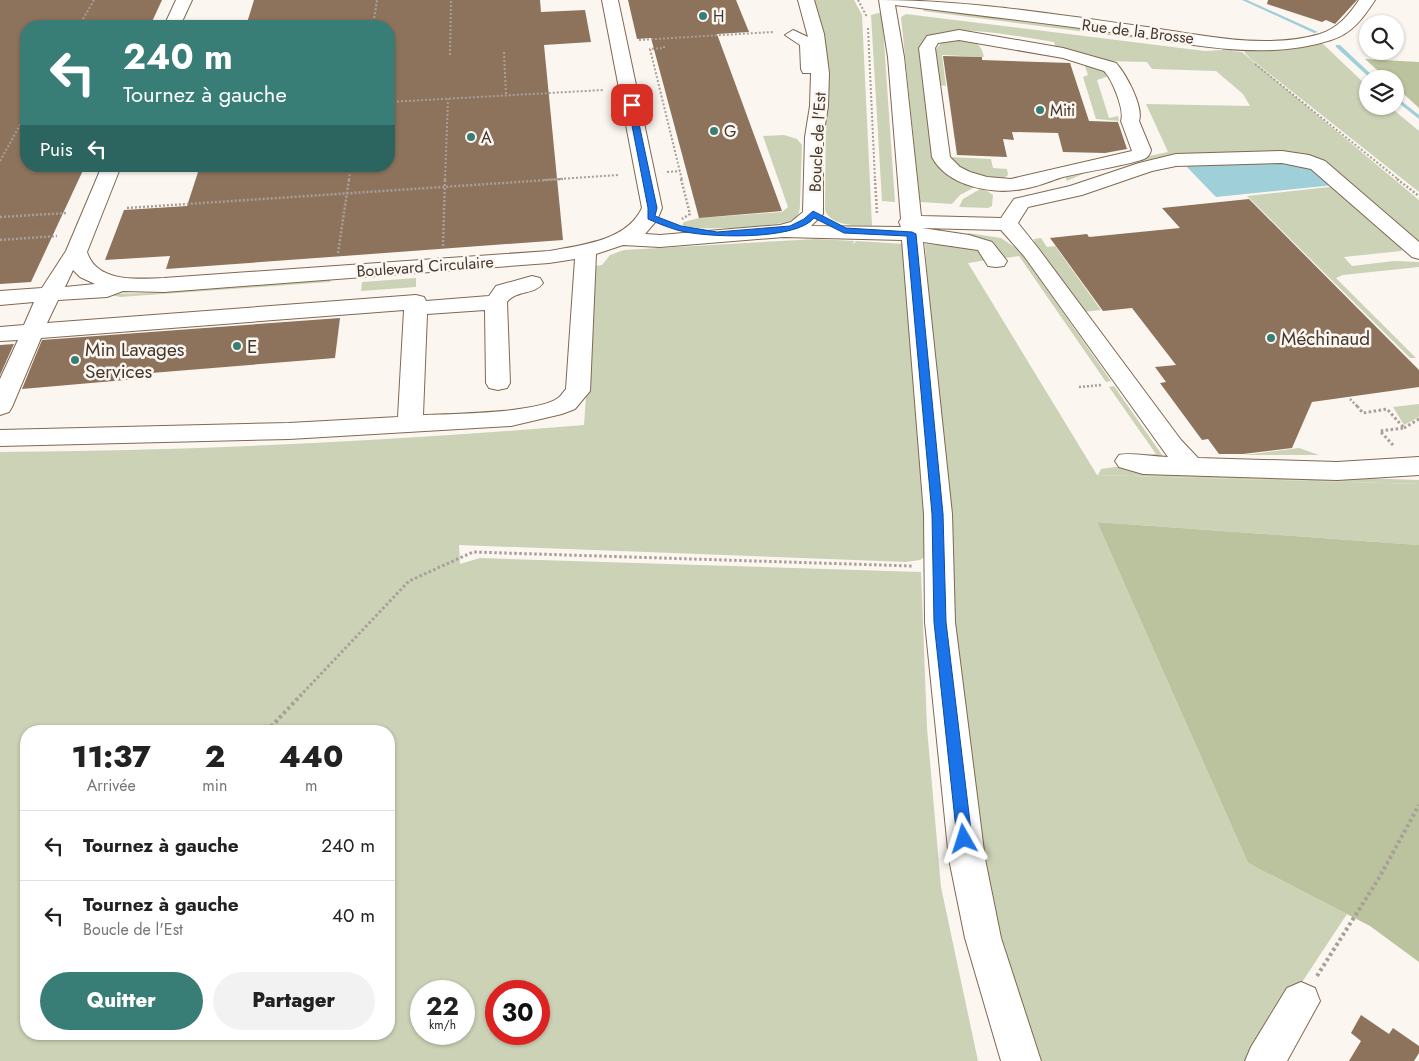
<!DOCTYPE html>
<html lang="fr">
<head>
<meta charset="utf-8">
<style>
  body { margin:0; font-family:Jost,sans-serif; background:#f2f2f2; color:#222; height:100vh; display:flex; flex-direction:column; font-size:19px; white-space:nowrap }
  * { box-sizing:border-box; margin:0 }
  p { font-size:16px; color:#767676 }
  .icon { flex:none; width:28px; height:28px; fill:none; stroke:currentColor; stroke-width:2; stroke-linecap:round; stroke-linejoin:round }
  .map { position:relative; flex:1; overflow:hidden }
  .drawer { position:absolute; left:20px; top:725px; width:375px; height:315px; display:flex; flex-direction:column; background:#fff; border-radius:20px; box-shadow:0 1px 4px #0004 }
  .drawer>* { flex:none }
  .top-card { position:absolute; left:20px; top:20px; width:375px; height:152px; border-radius:20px; box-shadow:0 1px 4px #0004; background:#387e77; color:#fff; overflow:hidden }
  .tools { position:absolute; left:1359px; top:15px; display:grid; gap:10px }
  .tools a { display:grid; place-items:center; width:45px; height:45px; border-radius:50%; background:#fff; box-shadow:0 1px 4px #0004; font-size:25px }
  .speed { position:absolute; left:410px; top:980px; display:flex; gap:10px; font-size:25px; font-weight:700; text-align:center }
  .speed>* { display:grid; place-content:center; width:65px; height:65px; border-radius:50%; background:#fff; box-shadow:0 1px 4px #0004; line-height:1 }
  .speed small { font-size:12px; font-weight:400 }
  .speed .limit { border:8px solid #d22; background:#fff; color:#111 }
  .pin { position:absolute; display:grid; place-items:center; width:42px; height:42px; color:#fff; margin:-21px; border-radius:10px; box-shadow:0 2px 8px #0006 }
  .me { position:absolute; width:55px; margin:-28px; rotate:354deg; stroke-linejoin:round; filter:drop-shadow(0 0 4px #0008) }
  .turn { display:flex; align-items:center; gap:18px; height:105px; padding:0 20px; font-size:22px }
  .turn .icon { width:65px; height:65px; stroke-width:2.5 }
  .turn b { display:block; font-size:35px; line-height:42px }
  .then { display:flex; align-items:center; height:48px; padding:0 20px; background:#0003; gap:10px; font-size:19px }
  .eta { display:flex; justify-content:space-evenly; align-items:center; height:85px; text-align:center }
  .eta b { font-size:30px; font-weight:800; line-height:35px }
  .cta { display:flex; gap:10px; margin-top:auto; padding:10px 20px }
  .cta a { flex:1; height:58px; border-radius:30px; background:#387e77; color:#fff; font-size:20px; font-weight:800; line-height:58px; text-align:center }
  .cta a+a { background:#f2f2f2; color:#222 }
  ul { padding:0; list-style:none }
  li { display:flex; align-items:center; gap:15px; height:70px; padding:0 20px; border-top:1px solid #e0e0e0 }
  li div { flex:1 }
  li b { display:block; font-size:19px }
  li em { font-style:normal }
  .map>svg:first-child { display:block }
</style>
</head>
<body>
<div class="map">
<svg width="1419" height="1061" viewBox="0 0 1419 1061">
  <rect width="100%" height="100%" fill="#fcf6f1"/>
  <g fill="#cbd2b5" fill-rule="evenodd">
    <path d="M811,0H854L862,15L872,226C857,225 831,227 825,210L826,107Z"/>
    <path d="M925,6L1218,43L1217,47L1211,48L923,11Z"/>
    <path d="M882,12L895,202L882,201L871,15Z"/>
    <path d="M906,14L1205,51L1222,50L1231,43L1232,51L1242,52L1419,200V249L1323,161L1305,154L1171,155L1087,172L1067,181L1065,176L1073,172L1168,152L1146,104L1250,106L1243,94L1216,71L1152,69L1147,62L1105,61L1091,55L1057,51L1054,42C1018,37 966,24 931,35L937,163L947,175L977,186L960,195L952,204L920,202L901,17Z"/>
    <path d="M954,39C970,42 980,38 984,57L942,55L946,86L938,85L935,50L942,42Z"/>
    <path d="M1321,42L1367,86L1368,106H1389L1419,131V192L1251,59L1245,53L1243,45Z"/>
    <path d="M1084,63L1099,64L1109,76L1097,80L1109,118L1118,116L1119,121L1096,119L1083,77L1088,75Z"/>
    <path d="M784,135L797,139L802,145L800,203C800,211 799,216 792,220C780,227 694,232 682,225L684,222L699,218L782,212L788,207L763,136Z"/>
    <path d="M949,157L991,159L993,168L1007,169L1008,175C998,185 971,175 961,169C956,166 952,161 949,157Z"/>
    <path d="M1338,186L1404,248L1401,251L1344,257L1352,266L1394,261L1419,262V267L1343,275L1336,278L1416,358H1410L1247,196Z"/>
    <path d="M982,188L993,195L992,206L988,208L959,207L963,199Z"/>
    <path d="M968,233L1001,238L1019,250L1111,381L1106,382L1019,256L1005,258L991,242L969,236Z"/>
    <path d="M1041,238L1047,247L1055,246L1101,310L1083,312L1035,244L1034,239Z"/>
    <path d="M816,239L854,241L853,245L856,241L906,244L929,554L920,560L906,562L459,545L460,564L480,558L921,572L927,728L941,887L978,1061H0V452C195,451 389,441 584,425L595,266L602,265L610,255L624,250ZM26,731H389V1034H26ZM421,991H464V1034H421ZM496,991H539V1034H496Z"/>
    <path d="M925,244L976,247L987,260L968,263L1097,475L1419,484V545L1097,522L1248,863L1347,914L1250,1061H1035L977,853L943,514Z"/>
    <path d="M416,278V287L361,291L362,282Z"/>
    <path d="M331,280L330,282L120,297L107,294L150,293Z"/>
    <path d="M1114,386L1167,462L1137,457L1156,454L1109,387Z"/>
    <path d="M1419,404V417L1404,425L1393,407Z"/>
    <path d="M1299,448L1319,455H1244Z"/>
    <path d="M1122,466L1165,471L1419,480V484L1098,475L1101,469Z"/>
  </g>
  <g fill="#bbc39e">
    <path d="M1365,59L1419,62V108L1395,86V79H1387Z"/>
    <path d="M1097,522L1419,545V962L1370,926L1248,863Z"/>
  </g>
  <path fill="#9fcfd9" d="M1280,162L1313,169L1334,185L1216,197L1184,164Z"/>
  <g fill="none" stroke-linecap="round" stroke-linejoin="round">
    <g fill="#9fcfd9" fill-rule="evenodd">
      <path d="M1242,0H1247L1318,32L1314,33Z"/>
      <path d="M1336,45H1340L1376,79H1371L1336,47Z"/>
      <path d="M1395,96L1419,115V119L1395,100Z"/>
    </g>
  </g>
  <g fill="#8d735c">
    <path d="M0,0H162L150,26H26V166H85L31,282L0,284Z"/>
    <path d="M254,0H540L541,12L585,10L591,42L544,45L563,240L166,269L170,256L105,260L124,210L187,206L200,166H389V26H246Z"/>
    <path d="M628,0H736L749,32L717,34L782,211L699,218L651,38L637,39Z"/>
    <path d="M1268,0H1357L1335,24L1326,20L1322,22L1267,4Z"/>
    <path d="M943,56L982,57V60L1070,63L1089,121L1118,122L1127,149L1105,153L1063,152L1058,133L1012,132L1014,140L1003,139L1007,157L957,155Z"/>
    <path d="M1249,199L1419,370V387L1312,402L1292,448L1243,454H1219L1208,439L1202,440L1160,383L1166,382L1155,367L1176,365L1132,308L1103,311L1050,238L1087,234L1089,237L1180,228L1162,208Z"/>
    <path d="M340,318L335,358L139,374L137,379L22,389L42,340Z"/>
    <path d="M14,344L0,375V345Z"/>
    <path d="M1361,1015L1389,1034L1393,1028L1419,1046V1053L1414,1061H1349L1361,1041L1351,1033Z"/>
  </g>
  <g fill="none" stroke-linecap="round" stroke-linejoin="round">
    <defs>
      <g id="minor">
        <path d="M176,0H192L180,26H164Z"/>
        <path d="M602,0H618L662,208L657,220L645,234L660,235L780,225L791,222L803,212L805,137L810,106L811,73H803L801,69L800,45L785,35L793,30L808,37L798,0H814L824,34L829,73L828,106L823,137V214L811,226L901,227L899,222L901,219L888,57L879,0C969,0 1058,15 1147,27C1202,35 1265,50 1320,34C1338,28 1349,15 1359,0H1375C1364,17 1352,34 1331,40C1261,63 1181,42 1110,32C1038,22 967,14 895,5L904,57L921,216L1001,218L1014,199L1070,186L1139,163L1176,154L1282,151L1309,155L1325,161L1419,242V259L1412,257L1311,169L1282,163L1176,166L1152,171L1082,195L1028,207L1018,223L1038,248L1181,440L1198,458L1337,462L1419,457V475L1337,480L1143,474L1119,467L1115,461L1119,455C1130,452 1154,457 1168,457L1024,256L1001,230L922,228L969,235L992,242L1007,261L1004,266L996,267L988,266L978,250L923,242L952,514L955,622L985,859L1001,938L1041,1061H1001L965,938L949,859L925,622L924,514L902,240L784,237L660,247L623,245L596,254L590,391L575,409L562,414L511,426L289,439L0,446V430L289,423L398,417L404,310L41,338L12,407L9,412L0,415V379L18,340L0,341V327L24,325L34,302L0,305V291L42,288L66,251L102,166H121L87,252C97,283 137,279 164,278L549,251C581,245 627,241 642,208ZM575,259L566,389C563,392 561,396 558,398C538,413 451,414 423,415L427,314L485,310L486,383L489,388L498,390L507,388L510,383L507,302C516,290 535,295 543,283L540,278L532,276L496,286L489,296L426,301L424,297L416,295L47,323L58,300L107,297L123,291L164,292L549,263ZM73,270L80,277L95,284L65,287Z"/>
        <path d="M959,30L1063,48L1116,63C1126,74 1144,107 1139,121L1151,150C1149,158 1145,159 1138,161C1113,168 1088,171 1063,177C1050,181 1037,187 1023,189C992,195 947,186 932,157L919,48L927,36ZM959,40L1063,58L1104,71C1112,79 1125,110 1121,121L1132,151L1011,179L987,177L970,172L960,167L950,157L935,48L938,43Z"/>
        <path d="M1301,982L1315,988L1320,1001L1287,1061H1245L1251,1047L1287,988Z"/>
      </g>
    </defs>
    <use href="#minor" stroke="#816851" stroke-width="2"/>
    <g stroke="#a89f98" stroke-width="2" stroke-dasharray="2 2" stroke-linecap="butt">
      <path d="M858,0L867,17"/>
      <path d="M79,26L94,0"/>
      <path d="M373,26L377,0"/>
      <path d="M868,28L875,180"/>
      <path d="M639,40L773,32"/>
      <path d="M664,46V48L650,49L682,180"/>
      <path d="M504,52L506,95"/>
      <path d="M450,55L451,0"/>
      <path d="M1255,64L1399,180"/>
      <path d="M389,102L603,90"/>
      <path d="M0,161L20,125H26"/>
      <path d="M667,172L680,171"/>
      <path d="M349,180L351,166"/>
      <path d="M445,180L448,99"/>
      <path d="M544,180L618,175"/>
    </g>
    <g stroke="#a89f98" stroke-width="2.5" stroke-dasharray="2 2" stroke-linecap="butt">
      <path d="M681,179L690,214L682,219"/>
      <path d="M875,179L877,214"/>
      <path d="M1397,179L1419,196"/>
      <path d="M127,208L563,179"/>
      <path d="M0,217L67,213"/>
      <path d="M0,240L57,236"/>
      <path d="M443,246L445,179"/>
      <path d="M338,253L349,179"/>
      <path d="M1079,387L1102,385"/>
      <path d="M1350,399L1358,407"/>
    </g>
    <g stroke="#a89f98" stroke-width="3" stroke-dasharray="2.5 2.5" stroke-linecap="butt">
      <path d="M1357,406L1363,413L1387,409L1404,428L1380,431L1393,445"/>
      <path d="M1404,428L1419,419"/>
      <path d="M300,696L409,581L473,552L912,566"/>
    </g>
    <g stroke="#a89f98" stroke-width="4" stroke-dasharray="3 3" stroke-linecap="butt">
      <path d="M267,731L301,695"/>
      <path d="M1317,976L1379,878L1419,805"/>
    </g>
    <use href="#minor" fill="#fff" fill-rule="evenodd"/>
  </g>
  <path fill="#1a73e8" stroke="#114b97" d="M632,103L635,105L657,208L655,216L681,226L717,232L790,226L804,219L813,211L846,228L912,232L916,234L943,514L946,622L972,839L969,844L964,845L959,844L957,839L934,622L932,514L907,236L844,233L814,218C796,241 704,238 677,230C667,227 657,223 648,219V208L628,105Z"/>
  <g fill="#387e77" stroke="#fcf6f1" stroke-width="2">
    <circle cx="703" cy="16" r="5"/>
    <circle cx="1040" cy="110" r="5"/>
    <circle cx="714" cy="131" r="5"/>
    <circle cx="471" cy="137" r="5"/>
    <circle cx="1271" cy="338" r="5"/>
    <circle cx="237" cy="346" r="5"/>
    <circle cx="75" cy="360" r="5"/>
  </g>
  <g text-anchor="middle" stroke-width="5" stroke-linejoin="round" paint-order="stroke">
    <g font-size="16" fill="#43372d" stroke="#fcf6f1" text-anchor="start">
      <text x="713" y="22">H</text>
      <text x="1050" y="116">Miti</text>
      <text x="724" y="137">G</text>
      <text x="481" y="143">A</text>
    </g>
    <g font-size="16" fill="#43372d" stroke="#fcf6f1">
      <text transform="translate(1138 31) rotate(7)" y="6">Rue de la Brosse</text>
      <text transform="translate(817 142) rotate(-87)" y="6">Boucle de l'Est</text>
      <text transform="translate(425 266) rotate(-4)" y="6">Boulevard Circulaire</text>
    </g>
    <g font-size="19" fill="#43372d" stroke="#fcf6f1" text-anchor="start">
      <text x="1281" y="345">Méchinaud</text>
      <text x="247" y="353">E</text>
      <text x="85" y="356">Min Lavages<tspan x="85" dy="22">Services</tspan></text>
    </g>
  </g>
</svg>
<div class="tools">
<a><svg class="icon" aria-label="search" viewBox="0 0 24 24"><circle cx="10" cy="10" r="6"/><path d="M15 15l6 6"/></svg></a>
<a><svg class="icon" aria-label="layers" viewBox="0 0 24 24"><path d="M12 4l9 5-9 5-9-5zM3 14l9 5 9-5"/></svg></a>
</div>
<div class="speed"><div>22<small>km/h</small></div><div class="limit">30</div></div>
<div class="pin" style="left:632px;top:105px;background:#d93025"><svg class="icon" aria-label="arrive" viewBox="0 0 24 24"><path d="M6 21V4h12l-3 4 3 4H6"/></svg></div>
<svg class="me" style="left:964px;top:839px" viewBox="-20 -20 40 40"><path d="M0-17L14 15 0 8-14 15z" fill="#1a73e8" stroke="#fff" stroke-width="4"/></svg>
<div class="top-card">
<div class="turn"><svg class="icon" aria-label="left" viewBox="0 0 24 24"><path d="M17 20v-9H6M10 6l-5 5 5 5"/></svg><div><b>240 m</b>Tournez à gauche</div></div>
<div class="then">Puis<svg class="icon" aria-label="left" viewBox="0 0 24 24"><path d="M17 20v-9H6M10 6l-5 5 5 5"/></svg></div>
</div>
<section class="drawer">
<div class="eta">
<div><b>11:37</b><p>Arrivée</p></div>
<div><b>2</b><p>min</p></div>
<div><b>440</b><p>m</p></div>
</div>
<ul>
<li><svg class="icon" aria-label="left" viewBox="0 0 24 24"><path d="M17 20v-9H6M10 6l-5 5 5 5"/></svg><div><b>Tournez à gauche</b></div><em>240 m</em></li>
<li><svg class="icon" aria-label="left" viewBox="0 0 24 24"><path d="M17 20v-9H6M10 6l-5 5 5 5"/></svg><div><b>Tournez à gauche</b><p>Boucle de l'Est</p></div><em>40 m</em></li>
</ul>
<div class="cta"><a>Quitter</a><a>Partager</a></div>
</section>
</div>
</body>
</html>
